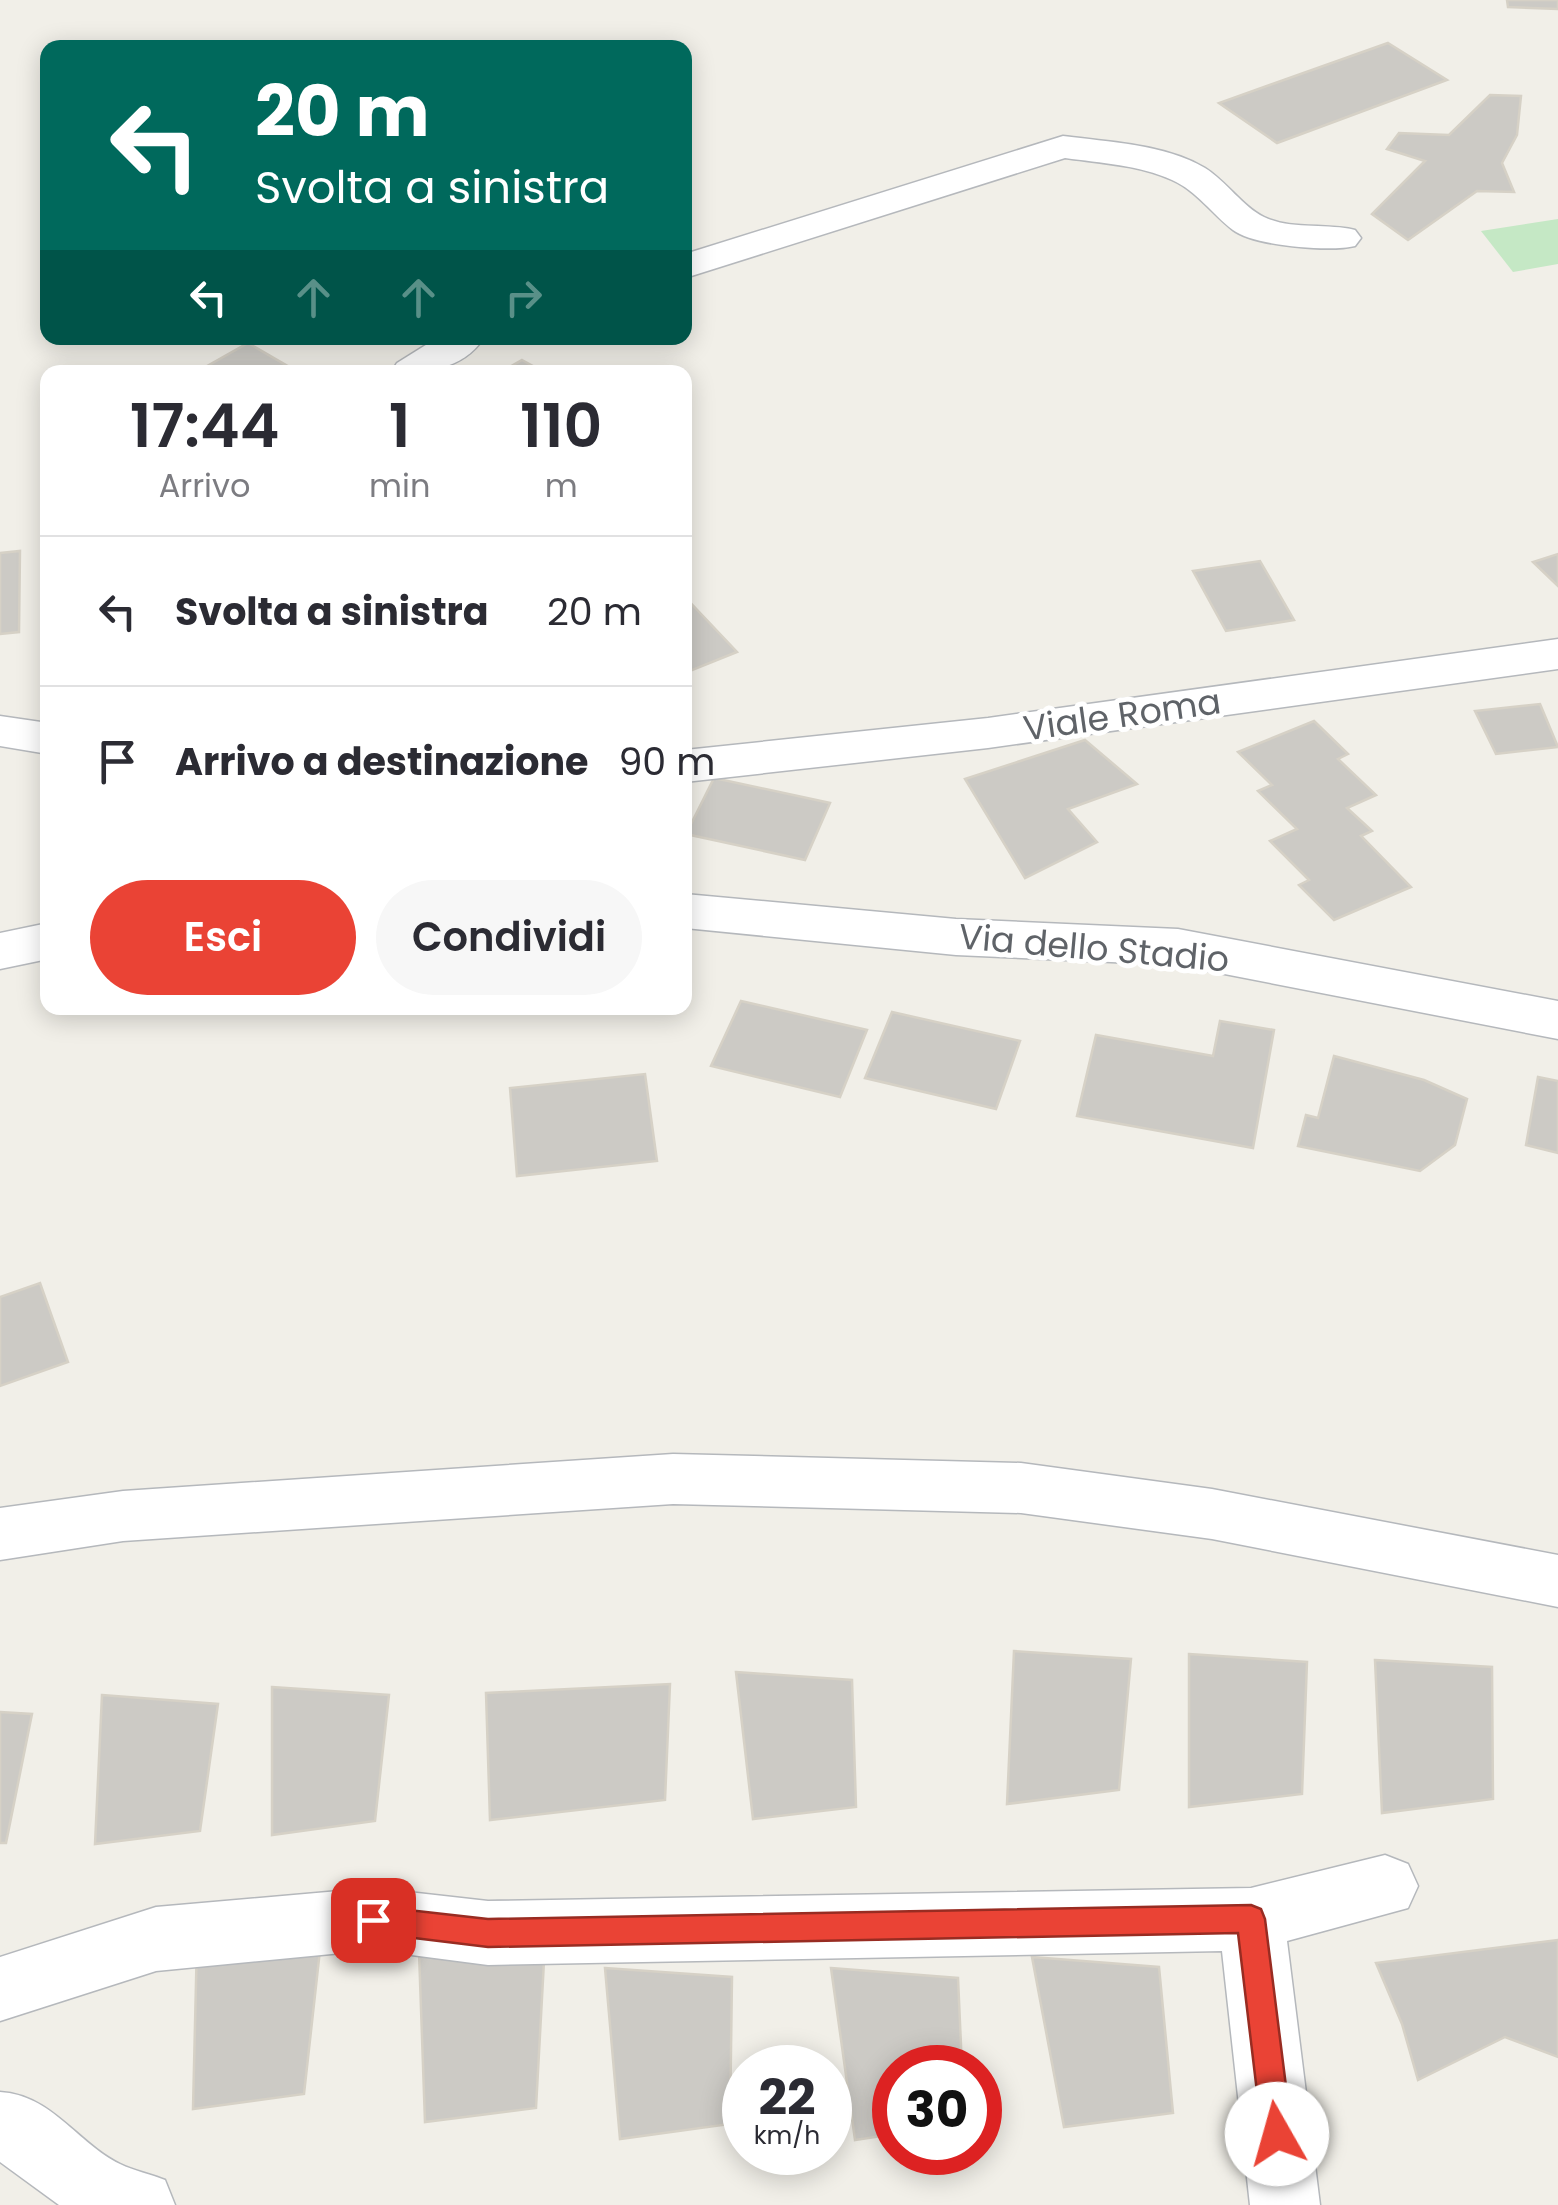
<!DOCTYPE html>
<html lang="it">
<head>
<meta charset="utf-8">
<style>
  body { margin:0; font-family:Poppins,sans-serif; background:#f7f7f7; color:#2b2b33; height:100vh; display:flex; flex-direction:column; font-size:38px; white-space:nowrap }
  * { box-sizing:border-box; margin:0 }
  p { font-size:32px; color:#7c7c81 }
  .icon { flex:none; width:55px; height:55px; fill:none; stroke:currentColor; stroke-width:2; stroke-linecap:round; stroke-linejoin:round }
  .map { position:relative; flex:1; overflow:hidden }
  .panel { position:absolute; left:40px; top:365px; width:652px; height:650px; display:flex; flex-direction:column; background:#fff; border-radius:20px; box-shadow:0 5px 25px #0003 }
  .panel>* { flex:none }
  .hud { position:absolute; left:40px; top:40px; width:652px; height:305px; border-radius:20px; box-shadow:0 5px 25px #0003; background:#00695c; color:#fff; overflow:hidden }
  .speed { position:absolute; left:722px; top:2045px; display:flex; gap:20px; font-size:50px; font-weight:700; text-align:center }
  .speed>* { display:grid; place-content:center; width:130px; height:130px; border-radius:50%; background:#fff; box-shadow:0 5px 25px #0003; line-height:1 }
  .speed small { font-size:25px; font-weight:400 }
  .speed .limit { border:15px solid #d22; background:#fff; color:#111 }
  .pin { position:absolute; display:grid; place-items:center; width:85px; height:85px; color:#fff; margin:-42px; border-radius:20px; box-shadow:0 5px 15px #0006 }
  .me { position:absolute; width:110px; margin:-55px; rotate:353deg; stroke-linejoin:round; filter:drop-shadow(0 0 8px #0008) }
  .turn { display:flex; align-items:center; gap:35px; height:210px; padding:0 50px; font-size:45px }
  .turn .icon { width:130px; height:130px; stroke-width:2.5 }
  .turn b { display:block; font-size:70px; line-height:85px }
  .lanes { display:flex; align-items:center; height:95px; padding:0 50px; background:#0003; justify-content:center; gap:50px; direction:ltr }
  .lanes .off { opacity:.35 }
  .eta { display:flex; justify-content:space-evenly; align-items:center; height:170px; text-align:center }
  .eta b { font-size:60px; font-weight:600; line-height:70px }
  .button { display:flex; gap:20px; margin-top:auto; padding:20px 50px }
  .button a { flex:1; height:115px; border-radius:60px; background:#ea4335; color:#fff; font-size:40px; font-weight:600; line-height:115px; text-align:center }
  .button a+a { background:#f7f7f7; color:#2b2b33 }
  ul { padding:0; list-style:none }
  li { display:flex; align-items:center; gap:30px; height:150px; padding:0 50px; border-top:2px solid #e1e1e2 }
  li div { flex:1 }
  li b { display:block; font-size:38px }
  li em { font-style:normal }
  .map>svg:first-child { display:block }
</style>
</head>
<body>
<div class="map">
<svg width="1558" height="2205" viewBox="0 0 1558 2205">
  <rect width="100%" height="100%" fill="#f1efe8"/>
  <path fill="#c5e8c5" d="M1558,219V264L1513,272L1481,231Z"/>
  <g fill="#cccac5" stroke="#d6d1c6" stroke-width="2.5">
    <path d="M1507,0H1558V9L1508,7Z"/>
    <path d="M1388,43L1447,80L1277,143L1219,103Z"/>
    <path d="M1490,95L1521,96L1517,135L1502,163L1514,192L1477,191L1408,240L1372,214L1425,161L1387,149L1399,133L1449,135Z"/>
    <path d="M248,343L298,372H208L202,369Z"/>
    <path d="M522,360L544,372H501Z"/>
    <path d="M20,551L19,632L0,634V553Z"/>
    <path d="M1558,554V586L1533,562Z"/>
    <path d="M1260,561L1294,620L1226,631L1193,571Z"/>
    <path d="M685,597L737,652L685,673Z"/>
    <path d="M1540,704L1558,747L1496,754L1475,711Z"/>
    <path d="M1314,721L1348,754L1338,759L1376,795L1347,808L1372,831L1361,836L1411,887L1334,920L1299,885L1309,880L1270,841L1297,829L1258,791L1272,785L1238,752Z"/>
    <path d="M1085,740L1137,784L1068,809L1097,842L1025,878L965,779Z"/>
    <path d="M714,778L830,803L805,860L686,834Z"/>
    <path d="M741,1001L867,1030L840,1097L711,1066Z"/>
    <path d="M892,1012L1020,1041L996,1109L865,1078Z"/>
    <path d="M1220,1021L1274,1030L1253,1148L1077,1116L1096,1035L1213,1056Z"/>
    <path d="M1334,1056L1424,1080L1467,1099L1455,1145L1420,1171L1298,1146L1306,1115L1318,1118Z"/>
    <path d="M645,1074L657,1161L517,1176L510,1088Z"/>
    <path d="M1538,1077L1558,1081V1153L1526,1145Z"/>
    <path d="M40,1283L68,1362L0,1386V1297Z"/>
    <path d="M1014,1651L1131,1659L1119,1790L1007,1804Z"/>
    <path d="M1189,1654L1307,1662L1302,1794L1189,1807Z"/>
    <path d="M1375,1660L1492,1667L1493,1799L1382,1813Z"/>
    <path d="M736,1672L852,1680L856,1807L753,1819Z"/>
    <path d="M670,1684L665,1800L490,1820L486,1693Z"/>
    <path d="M272,1687L389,1695L375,1821L272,1835Z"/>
    <path d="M102,1695L218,1704L200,1831L95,1844Z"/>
    <path d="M0,1712L32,1714L6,1843H0Z"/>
    <path d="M1558,1940V2057L1505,2037L1418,2080L1402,2024L1376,1963Z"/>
    <path d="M197,1941L320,1950L304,2094L193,2109Z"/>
    <path d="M419,1952L544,1961L536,2108L425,2122Z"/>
    <path d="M1032,1957L1159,1967L1173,2113L1064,2127Z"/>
    <path d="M605,1968L732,1977L730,2124L620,2139Z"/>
    <path d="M831,1968L958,1978L962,2068H895V2134L855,2140Z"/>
  </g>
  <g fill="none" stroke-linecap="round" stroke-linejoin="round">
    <defs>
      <g id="minor">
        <path d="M1063,136C1108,142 1165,144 1205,168C1226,181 1243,207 1264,217C1290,230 1327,223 1355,230L1361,238L1355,246C1330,252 1254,246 1233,230C1212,214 1197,191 1172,180C1139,165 1101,163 1065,158L685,278V254Z"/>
        <path d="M437,338H484C461,371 427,372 391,372L397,363Z"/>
        <path d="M1558,639V669L988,748L685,782V750L988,718Z"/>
        <path d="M0,716L48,723V754L0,746Z"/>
        <path d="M685,894L956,919L1178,929L1558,1001V1039L1178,965L956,955L685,928Z"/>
        <path d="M48,923V959L0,969V933Z"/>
        <path d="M673,1454L1021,1463L1212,1489L1558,1555V1607L1212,1539L1021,1513L673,1504L123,1541L0,1560V1508L123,1491Z"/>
        <path d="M1385,1855L1408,1864L1418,1886L1408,1908L1287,1941L1320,2205H1250L1222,1951L488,1965L373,1950L156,1971L0,2021V1957L156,1907L373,1888L488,1901L1251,1888Z"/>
        <path d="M0,2092C52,2095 77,2143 120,2164C134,2171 151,2174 165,2180L175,2205H59L0,2162Z"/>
      </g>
    </defs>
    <use href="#minor" stroke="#b5b8bc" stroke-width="3"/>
    <use href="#minor" fill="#fff" fill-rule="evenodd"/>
  </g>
  <path fill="#ea4335" stroke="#982c22" stroke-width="2.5" d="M1251,1905L1261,1909L1265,1919L1292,2134L1287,2144L1277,2149L1266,2144L1262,2134L1238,1933L488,1947L373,1933L363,1929L358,1920L363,1910L373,1906L488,1919Z"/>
  <g text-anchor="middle" stroke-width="10" stroke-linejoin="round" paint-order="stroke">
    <g font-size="35" fill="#5f6368" stroke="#fff">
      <text transform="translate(1122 715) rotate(-8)" y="12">Viale Roma</text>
      <text transform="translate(1094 948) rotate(5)" y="12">Via dello Stadio</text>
    </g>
  </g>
</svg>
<div class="speed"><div>22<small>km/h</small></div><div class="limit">30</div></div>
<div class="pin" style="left:373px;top:1920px;background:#d93025"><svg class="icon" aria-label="arrive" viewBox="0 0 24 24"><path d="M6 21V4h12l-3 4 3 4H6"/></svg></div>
<svg class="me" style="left:1277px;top:2134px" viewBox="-20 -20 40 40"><circle r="19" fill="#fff"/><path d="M0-13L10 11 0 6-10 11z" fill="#ea4335"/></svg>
<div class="hud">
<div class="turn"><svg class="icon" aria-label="left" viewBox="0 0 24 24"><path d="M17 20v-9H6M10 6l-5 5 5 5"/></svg><div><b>20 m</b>Svolta a sinistra</div></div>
<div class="lanes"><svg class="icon" aria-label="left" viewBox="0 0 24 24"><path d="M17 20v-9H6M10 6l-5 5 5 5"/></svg><svg class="icon off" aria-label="ahead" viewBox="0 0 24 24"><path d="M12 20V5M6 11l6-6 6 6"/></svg><svg class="icon off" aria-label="ahead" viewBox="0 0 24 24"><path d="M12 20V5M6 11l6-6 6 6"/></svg><svg class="icon off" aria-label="right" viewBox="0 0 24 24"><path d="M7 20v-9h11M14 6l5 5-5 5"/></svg></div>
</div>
<section class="panel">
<div class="eta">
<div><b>17:44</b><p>Arrivo</p></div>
<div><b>1</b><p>min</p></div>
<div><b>110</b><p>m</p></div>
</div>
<ul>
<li><svg class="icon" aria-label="left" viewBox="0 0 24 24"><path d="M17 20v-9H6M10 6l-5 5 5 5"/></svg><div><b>Svolta a sinistra</b></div><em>20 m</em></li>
<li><svg class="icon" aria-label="arrive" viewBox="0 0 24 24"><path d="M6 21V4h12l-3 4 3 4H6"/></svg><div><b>Arrivo a destinazione</b></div><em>90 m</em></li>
</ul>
<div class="button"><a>Esci</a><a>Condividi</a></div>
</section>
</div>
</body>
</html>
